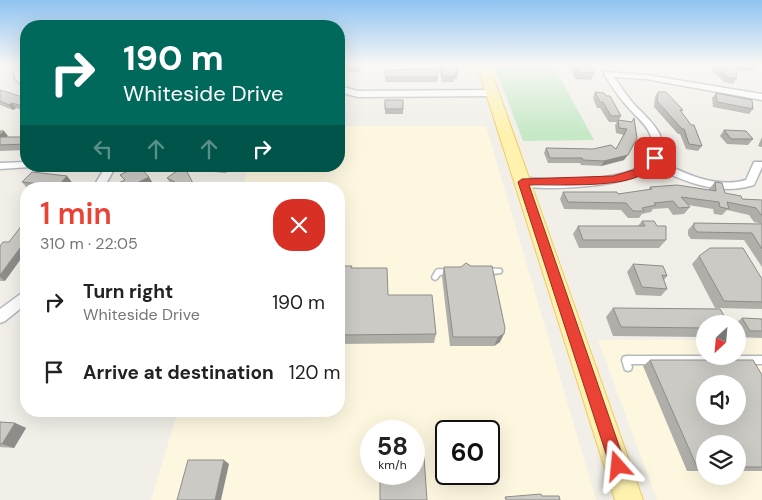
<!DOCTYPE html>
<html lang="en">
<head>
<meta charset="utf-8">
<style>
  body { margin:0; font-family:"DM Sans",sans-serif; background:#f6f6f6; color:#222; height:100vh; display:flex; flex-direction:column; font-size:19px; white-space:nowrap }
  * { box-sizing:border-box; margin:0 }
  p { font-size:16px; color:#767676 }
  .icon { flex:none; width:28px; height:28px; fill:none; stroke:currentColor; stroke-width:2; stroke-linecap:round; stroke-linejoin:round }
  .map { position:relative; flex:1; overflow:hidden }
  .panel { position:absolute; left:20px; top:182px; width:325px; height:235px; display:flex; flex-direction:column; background:#fff; border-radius:20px; box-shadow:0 5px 20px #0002 }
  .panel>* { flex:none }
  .top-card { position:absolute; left:20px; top:20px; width:325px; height:152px; border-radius:20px; box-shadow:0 5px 20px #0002; background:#00695c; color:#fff; overflow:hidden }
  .needle { width:32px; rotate:206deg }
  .controls { position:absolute; left:696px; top:315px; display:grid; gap:10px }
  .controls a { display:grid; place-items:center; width:50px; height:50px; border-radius:50%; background:#fff; box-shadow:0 5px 20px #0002; font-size:25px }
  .speed { position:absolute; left:360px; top:420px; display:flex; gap:10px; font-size:25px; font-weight:700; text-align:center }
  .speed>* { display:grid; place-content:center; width:65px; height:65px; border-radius:50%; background:#fff; box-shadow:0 5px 20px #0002; line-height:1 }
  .speed small { font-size:12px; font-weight:400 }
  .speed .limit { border:2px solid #111; border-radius:8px; background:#fff; color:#111 }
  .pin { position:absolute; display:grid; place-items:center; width:42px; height:42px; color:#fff; margin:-21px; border-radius:10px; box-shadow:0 2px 8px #0006 }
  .me { position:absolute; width:55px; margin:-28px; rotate:342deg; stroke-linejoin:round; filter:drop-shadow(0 0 4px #0008) }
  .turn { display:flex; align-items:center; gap:18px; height:105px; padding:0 20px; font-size:22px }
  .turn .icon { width:65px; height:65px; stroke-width:2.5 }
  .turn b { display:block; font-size:35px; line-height:42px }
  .lanes { display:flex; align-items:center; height:48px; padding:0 20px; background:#0003; justify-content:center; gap:25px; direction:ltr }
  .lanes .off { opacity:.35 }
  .round { display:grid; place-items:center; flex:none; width:52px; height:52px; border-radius:20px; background:#f6f6f6 }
  .head { display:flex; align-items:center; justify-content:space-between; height:85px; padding:0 20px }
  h1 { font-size:30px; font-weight:600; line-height:38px; color:#ea4335 }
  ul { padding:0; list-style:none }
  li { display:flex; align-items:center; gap:15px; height:70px; padding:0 20px }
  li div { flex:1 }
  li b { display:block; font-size:19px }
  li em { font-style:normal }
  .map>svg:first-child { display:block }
</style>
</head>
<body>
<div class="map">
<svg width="762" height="500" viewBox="0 0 762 500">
  <rect width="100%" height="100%" fill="#f1efe8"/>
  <g fill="#fef7e0" fill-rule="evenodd">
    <path d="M339,126H486L596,500H151L178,411H339V189H242L248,166H339ZM371,431H414V474H371ZM446,431H489V474H446Z"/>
    <path d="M738,339H762V500H657L598,340H705V356H738ZM705,384H738V416H705ZM705,444H738V476H705Z"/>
  </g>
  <path fill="#c5e8c5" d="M495,67H554L594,140L523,141Z"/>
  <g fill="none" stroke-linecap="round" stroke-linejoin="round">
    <defs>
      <g id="service">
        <path d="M486,268L501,269L502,271L501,273C496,274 489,274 484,273L483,271L484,269Z"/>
        <path d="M438,269L452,270L453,272L452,274L440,275L437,279L435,280L433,279L432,277L436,270Z"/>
        <path d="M626,356H762V364H631L632,367L631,370L628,371L625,370L622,360L623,357Z"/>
      </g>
      <g id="minor">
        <path d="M13,65H21L23,78L26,81V87L15,79Z"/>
        <path d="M605,72L646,75L762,94V100L646,79L614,77C620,86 626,94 632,102C646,118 674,137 657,160C684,173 715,189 746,180L754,162H762V167L754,185C718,196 685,182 652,166C636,187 543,192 518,185L517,182L518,179L522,178C549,179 672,189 650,134C645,122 634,115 626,105C618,96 611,85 604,74Z"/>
        <path d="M339,86L358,91L492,90L496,93L492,96L358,97L339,92Z"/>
        <path d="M26,162V166L30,167L0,169V163Z"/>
        <path d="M106,166H116L103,189H92Z"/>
        <path d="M26,290V304L5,321L0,323V309Z"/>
      </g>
      <path id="primary" d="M477,65H489L643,500H615Z"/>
    </defs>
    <use href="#service" stroke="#b5b8bc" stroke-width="3"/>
    <use href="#minor" stroke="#b5b8bc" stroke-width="3"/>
    <use href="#primary" stroke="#f2c960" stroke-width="2"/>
    <use href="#service" fill="#fff" fill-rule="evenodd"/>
    <use href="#minor" fill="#fff" fill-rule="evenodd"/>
    <use href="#primary" fill="#fff2af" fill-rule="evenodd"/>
  </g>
  <g fill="#afaea9">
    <path d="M360,65L358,72L348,71V67Z"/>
    <path d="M439,65H456L458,74L457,79H454V82H442Z"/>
    <path d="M569,65H590L594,73L591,80L575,79Z"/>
    <path d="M707,65H756V66L752,71H737L736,79L733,84L724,82Z"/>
    <path d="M385,70L438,77L437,82H385Z"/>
    <path d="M0,90L26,98V113L25,111L16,108L13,110L0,105Z"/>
    <path d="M595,92L606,96L621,116L619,120L632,122L624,160L601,166L581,165L580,163H548L544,153L546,148L593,149H616L624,135L616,133L615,125L617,122H609L600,108H597L593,98Z"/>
    <path d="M658,92L683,110L681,113L702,146L698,151L686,149L680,134H678L654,107L655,97Z"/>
    <path d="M716,93L753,109L749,114L713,107L712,98Z"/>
    <rect x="385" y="100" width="18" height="14"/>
    <path d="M724,130L753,139L748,145L727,144L720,136Z"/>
    <path d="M0,131L8,137H26V150L0,151Z"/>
    <path d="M762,137V147L758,146Z"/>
    <path d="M212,166H229L226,173L214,172Z"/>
    <path d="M67,176L73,184L69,189H28L22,182Z"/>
    <path d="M167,178L196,189H176L172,186Z"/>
    <path d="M715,182L725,193L742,199L762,200V224L754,222L749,215L727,210L722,215L714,214L713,209L688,205L690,207L684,214L673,215L668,208L653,209L651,212L642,214L639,218H628L621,210L564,209L560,199L563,192L618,194L648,190L650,187L709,190V189Z"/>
    <path d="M642,221L666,240L659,248H579L573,234L578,226H638Z"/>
    <path d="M694,223L762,224V267L744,240L691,239L688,235V230Z"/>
    <path d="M0,246L5,281H0Z"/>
    <path d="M699,256L762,279V309L715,308L692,264Z"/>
    <path d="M633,264L667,276L664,280L667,289L661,296L636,295L627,272Z"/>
    <path d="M339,266L352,268L388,295L436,334L434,343L339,344Z"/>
    <path d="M444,267H461L500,342L494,346H450L442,277Z"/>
    <path d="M613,308L705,324V337L613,336L606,317Z"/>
    <path d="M742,318L762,319V338L740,337L738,332V324H735Z"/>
    <path d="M650,360L762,375V471H738V444H705V471H687L643,366Z"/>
    <path d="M0,422L15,423L26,428L14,448L0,447Z"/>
  </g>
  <g fill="#8f8d8a">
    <path d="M12,103L16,108L13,110L9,105Z"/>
    <path d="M4,131L8,136L0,139V135Z"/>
    <path d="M628,155L624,160L601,166L604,161Z"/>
    <path d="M223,166H229L226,173Z"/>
    <path d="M67,176L73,184L69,189H60L58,186Z"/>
    <path d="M149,177L154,185L146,189H125Z"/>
    <path d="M26,240V252L5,281L0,277V275Z"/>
    <path d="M504,334L500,342L494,346L498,337Z"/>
    <path d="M15,423L26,428L14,448L2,444Z"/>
    <path d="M224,460L229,464L221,500H215Z"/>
  </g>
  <g fill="#cccac5" stroke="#8f8d8a" fill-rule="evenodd">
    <rect x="348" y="65" width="10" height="2"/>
    <path d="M441,65H456L458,74H454V77L442,76Z"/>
    <path d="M575,65H590L594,73L578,72Z"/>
    <path d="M715,65H756V66H737L736,79L727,77Z"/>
    <path d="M437,69L438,77H385V70Z"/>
    <path d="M0,90L26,98V107L12,103L9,105L0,101Z"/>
    <path d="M595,92L604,93L606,96H610L621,116H611L603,102H600Z"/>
    <path d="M658,92H666L683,110H680L691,125H694L702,146L689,144L684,129H682L657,101Z"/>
    <path d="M716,93L752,100L753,109L717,102Z"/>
    <rect x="385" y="100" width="18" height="9"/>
    <path d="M634,118L637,138L628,155L604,161L583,160L582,158H550L546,148L593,149L611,145L616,149L627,129L619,128L618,120L632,122Z"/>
    <path d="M724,130L746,131L753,139H731Z"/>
    <path d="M0,131H4L0,135Z"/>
    <path d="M0,137H26V144L0,145Z"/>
    <path d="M138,166H139L149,177L125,189H112L110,187L125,180L120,175Z"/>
    <path d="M184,166L196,189H188L167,178Z"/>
    <path d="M32,172L67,176L58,186L22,182Z"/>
    <path d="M715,182L722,183L725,193L741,196L742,199L762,200V215H761L756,208L727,202L729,209L720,207L719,202L681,197L690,207L679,208L673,201L654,203L656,205L642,208L644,211H633L626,203L568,202L563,192H617L618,194L652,189L650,187L677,185L716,191Z"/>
    <path d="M26,220V240L0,275V246L3,242H9Z"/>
    <path d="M642,221H654L657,226H666V240H583L578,226H645Z"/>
    <path d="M694,223L762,224V249L752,233L697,232L694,228Z"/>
    <path d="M710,248H743L762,279V302L724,301L699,256Z"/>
    <path d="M466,263L471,266H492L505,328L504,334L498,337H453L444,267H461Z"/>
    <path d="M633,264L663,266L667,276L662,275L667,289L642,287Z"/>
    <path d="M339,266H352L351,268H387L388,295H432L436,334L339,335Z"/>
    <path d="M613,308L720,309L729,324H705V328L621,327Z"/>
    <path d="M742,318L762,319V331H750Z"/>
    <path d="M650,360H753L762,375V467H738V444H705V467H697ZM705,384H738V416H705Z"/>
    <path d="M0,422L15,423L2,444H0Z"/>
    <path d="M424,457L427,500H380V474H414V458Z"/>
    <path d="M188,460H224L215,500H177Z"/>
    <path d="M541,494L542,496H559L560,500H506L505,497Z"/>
  </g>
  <linearGradient id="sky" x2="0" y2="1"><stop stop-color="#8fc3f1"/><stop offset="0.48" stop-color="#f9f8f5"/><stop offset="1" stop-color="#f9f8f5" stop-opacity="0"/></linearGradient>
  <rect width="762" height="135" fill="url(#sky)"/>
  <path fill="#ea4335" stroke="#982c22" d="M655,155L659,158C656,163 651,169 646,172C624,189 557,184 529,185L626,466L624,472L618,474L612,472L610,466L518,182L522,179L613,176L640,168Z"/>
</svg>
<div class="controls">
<a><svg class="needle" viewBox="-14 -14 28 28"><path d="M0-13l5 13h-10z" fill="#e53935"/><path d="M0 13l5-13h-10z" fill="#767676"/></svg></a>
<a><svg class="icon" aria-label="sound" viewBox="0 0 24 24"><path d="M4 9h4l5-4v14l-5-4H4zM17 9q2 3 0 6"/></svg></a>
<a><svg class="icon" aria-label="layers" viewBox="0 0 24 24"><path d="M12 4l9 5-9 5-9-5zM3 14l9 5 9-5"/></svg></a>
</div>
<div class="speed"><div>58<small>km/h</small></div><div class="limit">60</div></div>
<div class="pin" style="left:655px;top:158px;background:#d93025"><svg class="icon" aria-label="arrive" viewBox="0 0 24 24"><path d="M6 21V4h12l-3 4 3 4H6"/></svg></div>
<svg class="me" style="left:618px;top:466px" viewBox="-20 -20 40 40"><path d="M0-17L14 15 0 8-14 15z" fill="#ea4335" stroke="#fff" stroke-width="4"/></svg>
<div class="top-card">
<div class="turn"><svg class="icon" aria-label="right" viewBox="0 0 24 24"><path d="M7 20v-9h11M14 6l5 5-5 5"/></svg><div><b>190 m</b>Whiteside Drive</div></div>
<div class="lanes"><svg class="icon off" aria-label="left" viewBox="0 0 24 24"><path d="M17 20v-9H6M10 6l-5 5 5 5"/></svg><svg class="icon off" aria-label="ahead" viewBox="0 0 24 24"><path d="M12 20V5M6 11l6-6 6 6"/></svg><svg class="icon off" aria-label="ahead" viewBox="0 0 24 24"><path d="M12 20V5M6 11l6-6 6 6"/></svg><svg class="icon" aria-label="right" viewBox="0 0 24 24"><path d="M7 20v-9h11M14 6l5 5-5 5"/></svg></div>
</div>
<section class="panel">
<div class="head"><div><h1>1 min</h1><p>310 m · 22:05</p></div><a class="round" style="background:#d93025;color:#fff"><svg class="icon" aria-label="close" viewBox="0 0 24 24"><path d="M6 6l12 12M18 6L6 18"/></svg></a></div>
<ul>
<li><svg class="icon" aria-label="right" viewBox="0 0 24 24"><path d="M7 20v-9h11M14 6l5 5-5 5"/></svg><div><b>Turn right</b><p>Whiteside Drive</p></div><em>190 m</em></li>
<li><svg class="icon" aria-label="arrive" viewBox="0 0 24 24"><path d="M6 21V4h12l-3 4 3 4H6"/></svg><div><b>Arrive at destination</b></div><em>120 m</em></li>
</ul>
</section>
</div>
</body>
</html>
